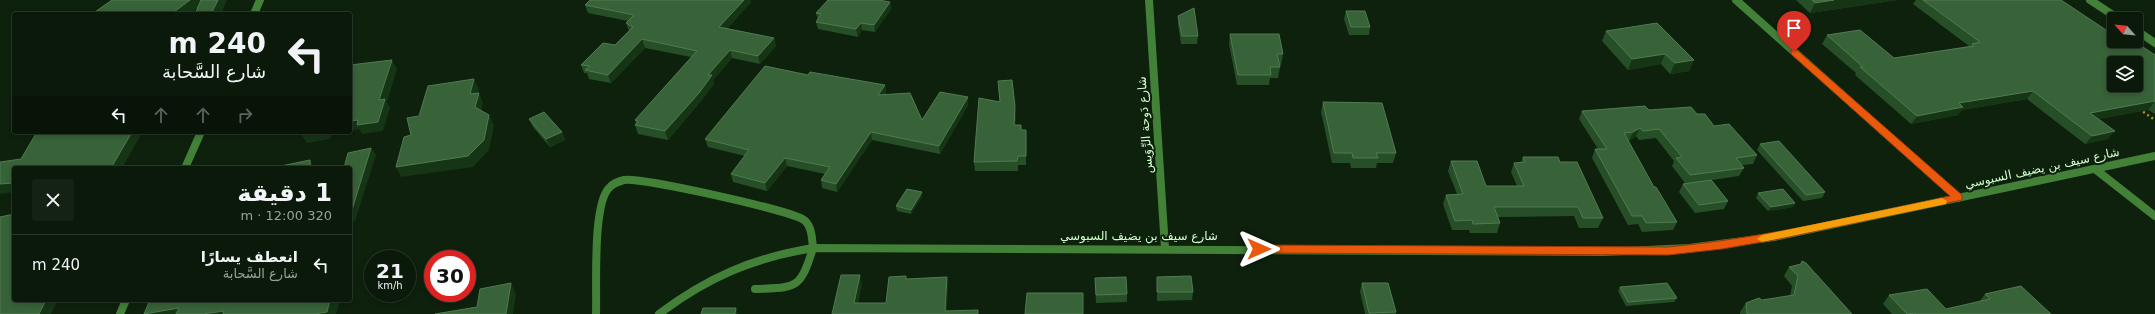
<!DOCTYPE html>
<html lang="ar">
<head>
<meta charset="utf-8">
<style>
  body { margin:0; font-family:"DejaVu Sans",Cairo,sans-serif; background:#132213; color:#f1f3f6; direction:rtl; height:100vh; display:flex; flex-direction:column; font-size:15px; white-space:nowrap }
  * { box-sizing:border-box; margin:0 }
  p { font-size:13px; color:#99a09c }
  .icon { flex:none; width:22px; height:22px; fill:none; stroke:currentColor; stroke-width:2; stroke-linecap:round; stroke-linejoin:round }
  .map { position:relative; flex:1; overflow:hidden; direction:ltr }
  .side { position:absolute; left:12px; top:166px; width:340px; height:136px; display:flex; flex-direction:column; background:#0a190a; border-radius:4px; box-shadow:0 2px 6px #0003,0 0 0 1px #2a382b; direction:rtl }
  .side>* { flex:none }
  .top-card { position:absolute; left:12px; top:12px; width:340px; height:122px; border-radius:4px; box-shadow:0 2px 6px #0003,0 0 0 1px #2a382b; direction:rtl; background:#0a190a; color:#f1f3f6; overflow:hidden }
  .needle { width:26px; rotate:297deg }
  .controls { position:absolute; left:2107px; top:12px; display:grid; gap:8px }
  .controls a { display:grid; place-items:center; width:36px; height:36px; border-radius:4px; background:#0a190a; box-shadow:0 2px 6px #0003,0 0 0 1px #2a382b; font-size:20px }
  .speed { position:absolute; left:364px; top:250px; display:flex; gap:8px; font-size:20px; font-weight:700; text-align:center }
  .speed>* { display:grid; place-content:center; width:52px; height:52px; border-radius:50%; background:#0a190a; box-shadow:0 2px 6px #0003,0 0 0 1px #2a382b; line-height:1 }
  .speed small { font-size:10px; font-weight:400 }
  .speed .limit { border:6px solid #d22; background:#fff; color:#111 }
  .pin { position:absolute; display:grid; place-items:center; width:34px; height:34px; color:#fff; margin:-41px -17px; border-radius:50% 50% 50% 0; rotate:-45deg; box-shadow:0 0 4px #0007 }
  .pin .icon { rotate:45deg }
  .me { position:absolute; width:44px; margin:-22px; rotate:90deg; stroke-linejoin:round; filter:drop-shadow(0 0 3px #0008) }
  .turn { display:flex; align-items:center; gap:14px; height:84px; padding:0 20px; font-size:18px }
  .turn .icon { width:52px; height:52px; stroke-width:2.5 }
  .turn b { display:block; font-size:28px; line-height:34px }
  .lanes { display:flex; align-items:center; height:38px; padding:0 20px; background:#0003; justify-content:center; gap:20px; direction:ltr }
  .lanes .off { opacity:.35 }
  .round { display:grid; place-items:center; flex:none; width:42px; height:42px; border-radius:4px; background:#132213 }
  .overview { display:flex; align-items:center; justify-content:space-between; height:68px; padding:0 20px }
  h1 { font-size:24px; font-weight:800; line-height:30px }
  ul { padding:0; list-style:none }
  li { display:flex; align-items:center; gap:12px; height:60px; padding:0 20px; border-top:1px solid #2a382b }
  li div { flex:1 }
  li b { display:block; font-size:15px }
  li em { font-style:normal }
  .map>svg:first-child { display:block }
</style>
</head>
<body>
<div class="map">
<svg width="2155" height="314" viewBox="0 0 2155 314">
  <rect width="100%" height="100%" fill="#0e210d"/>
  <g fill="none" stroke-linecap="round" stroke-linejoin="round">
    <path stroke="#b2912e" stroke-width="2.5" stroke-dasharray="2 3" stroke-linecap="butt" d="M2139,109L2155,120"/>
    <path stroke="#438038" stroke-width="8" d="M755,289C797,287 800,290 813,248"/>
    <g stroke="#438038" stroke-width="8">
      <path d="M1149,0L1165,248"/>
      <path d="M1736,0L1958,198"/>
      <path d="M2090,0L2119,19"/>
      <path d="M254,14L260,0"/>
      <path d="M2136,30L2155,43"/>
      <path d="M185,168L201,132"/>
      <path d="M2095,169L2155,216"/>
      <path d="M120,314L126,300"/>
      <path d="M596,314C597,288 592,202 610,187C613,184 620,181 624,180C640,177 790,210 804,220C812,226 812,239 813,248"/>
      <path d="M659,314C708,277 753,258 813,248L1604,252L1689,248L1774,237L2155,156"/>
    </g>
  </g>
  <g fill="#264f27">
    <path d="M1796,0H1898L1810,13Z"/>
    <path d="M1916,0H2061L2109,32L2155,55V114L2148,110L2098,119L2108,139L2085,144L2027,99L1962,110L1958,115L1911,124L1855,75L1856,73L1822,44L1827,35L1894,58L1969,46L1913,4Z"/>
    <path d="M751,2L727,29L774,38L776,46L760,64L732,58L713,80L714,84L701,101L668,140L638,134L635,125L636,123L635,120L691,57L645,48L611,83L589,79L587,73H584L581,65L615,45L629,31L626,23L628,21L588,13L585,5Z"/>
    <path d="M890,2L891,9L875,32L862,30L858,37L818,29L816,22L818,20L816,13Z"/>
    <path d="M1346,11L1370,27L1369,35H1349L1344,19Z"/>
    <path d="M1178,16L1198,36L1197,44H1181L1178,24Z"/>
    <path d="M1606,31L1694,60L1689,71L1670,74L1661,64L1628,70L1602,41Z"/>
    <path d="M1230,34L1283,54L1281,65H1279L1280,67L1278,78H1270L1269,85H1237L1229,44Z"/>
    <path d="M808,75L885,85L886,93L885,94L922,120L968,97V105L940,154L872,140L837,192L822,188L821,180L825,174L787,166L767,191L733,182L731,174L745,156L708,147L705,139Z"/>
    <path d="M1323,102L1396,153L1393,163H1377L1376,168H1351L1350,163H1332L1321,112Z"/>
    <path d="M1649,110L1697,114L1757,155L1753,164L1742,165L1744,168L1739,176L1712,180L1728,201L1724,209L1695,213L1679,192L1683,184L1685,183L1672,166L1674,161L1656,138L1639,140L1636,136L1628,141L1654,187L1677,222L1673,230L1642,232L1638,224L1628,225L1592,158L1595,149H1598L1579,119L1582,111Z"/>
    <path d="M1016,115L1015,125L1021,130H1026V165H1018V171H975L974,162Z"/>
    <path d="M529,119L562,132L565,140L550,147L533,127Z"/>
    <path d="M1760,144L1825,192L1822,198L1803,201L1757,150Z"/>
    <path d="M1523,157L1560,162L1603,218L1598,228H1579L1574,216L1498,217L1500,223L1497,233H1470L1469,230H1452L1443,204L1446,195L1457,194L1448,171L1451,161L1486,186H1517L1511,172L1514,163L1521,162Z"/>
    <path d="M1758,193L1795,203L1793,207L1768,211L1756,198Z"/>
    <path d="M922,196L911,214L897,211L896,206Z"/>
    <path d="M1802,261L1852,314H1740V312L1746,303L1790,296L1792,286L1784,276L1789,267L1800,265Z"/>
    <path d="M1157,277L1193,292L1192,300L1157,301Z"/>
    <path d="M1095,278L1127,294V302L1096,303Z"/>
    <path d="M1362,283L1396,312V314H1365L1360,291Z"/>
    <path d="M1620,287L1677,298L1674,302L1626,306L1618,291Z"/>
    <path d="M1985,294L2051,314H1892L1883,304L1889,295L1946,309L1979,302Z"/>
  </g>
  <g fill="#153515">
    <path d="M190,0H209L190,14H171Z"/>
    <path d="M218,0H227L221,14H211Z"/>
    <path d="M744,0H751V2L721,36L719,27Z"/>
    <path d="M1834,0H1898L1810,13L1815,3Z"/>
    <path d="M890,2L891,9L875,32L874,25Z"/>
    <path d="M861,23L862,30L858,37L856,29Z"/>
    <path d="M774,38L776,46L760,64L758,56Z"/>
    <path d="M642,39L645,48L611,83L608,75Z"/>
    <path d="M730,50L732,58L713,80L714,84L701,101L668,140L665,131L708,75Z"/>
    <path d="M1665,54L1661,64L1628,70L1632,59Z"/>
    <path d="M392,60L397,69L387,102L390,108L383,131L362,134L359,129L350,131V121L379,100Z"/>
    <path d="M1694,60L1689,71L1670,74L1675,63Z"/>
    <path d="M474,79L479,89L475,104L470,94Z"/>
    <path d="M885,85L886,93L879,103L878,95Z"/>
    <path d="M2033,91L2027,99L1962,110L1958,115L1911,124L1917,116L1959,103Z"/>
    <path d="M479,93L483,103L480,117L475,107Z"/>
    <path d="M968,97V105L940,154L939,146Z"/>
    <path d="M2155,101L2148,110L2083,122L2090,113Z"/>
    <path d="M1015,106L1016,115L1014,135V125Z"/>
    <path d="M489,115L494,125L489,150L473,167L401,177L396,167Z"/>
    <path d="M1640,128L1636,136L1629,141L1633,132Z"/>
    <path d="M1026,130L1027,139L1026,165Z"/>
    <path d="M2115,131L2108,139L2085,144L2092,136Z"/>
    <path d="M132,132H142V133L122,168H111Z"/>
    <path d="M314,132H342L332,133L330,139L307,143L301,134Z"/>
    <path d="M562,132L565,140L550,147L546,139Z"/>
    <path d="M871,132L872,140L837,192L836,184Z"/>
    <path d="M371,148L376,155L355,221L350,222V213Z"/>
    <path d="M785,158L787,166L767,191L765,183Z"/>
    <path d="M310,160L315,168H310Z"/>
    <path d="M14,183V192L0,194V184Z"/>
    <path d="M922,192V196L911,214V210Z"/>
    <path d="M1795,203L1793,207L1768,211L1771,207Z"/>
    <path d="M860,275L862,286L856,313L854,303Z"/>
    <path d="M947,277L948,287L947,314L945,311Z"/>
    <path d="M511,283L516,294L513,314H506Z"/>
    <path d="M46,300H58L51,314H39Z"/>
    <path d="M330,300H340L336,314H314Z"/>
    <path d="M179,308L184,314H144Z"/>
    <path d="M736,308L738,314H735Z"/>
    <path d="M224,311L227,314H203Z"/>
  </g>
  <g fill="#386238" stroke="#507b50" fill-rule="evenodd">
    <path d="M112,0H190L171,14H92Z"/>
    <path d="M201,0H218L211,14H195Z"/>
    <path d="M590,0H744L719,27L774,38L758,56L730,50L708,75H712L699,93L665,131L635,125L638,121L635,120L697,51L642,39L608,75L585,70L590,66L581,65L603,43L615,45L633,27L626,23L634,15L585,5Z"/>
    <path d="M828,0H879L890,2L874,25L861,23L856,29L816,22L821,14L816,13Z"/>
    <path d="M1812,0H1834L1815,3Z"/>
    <path d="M1923,0H2061L2109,32L2114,31V41H2134L2155,55V101L2090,113L2115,131L2092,136L2033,91L1959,103L1963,107L1917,116L1860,67H1863L1827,35L1860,30L1894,58L1974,46L1972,44L1980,42ZM2114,63H2136V85H2114Z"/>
    <path d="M1194,8L1198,36H1182L1178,16Z"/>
    <path d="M1346,11H1365L1370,27H1351Z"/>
    <path d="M1657,23L1694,60L1675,63L1665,54L1632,59L1606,31Z"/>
    <path d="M1230,34H1279L1283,54H1277L1280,67H1270L1271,75H1238Z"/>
    <path d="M392,60L379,100L385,99L378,122L357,125L358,120L350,121V65Z"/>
    <path d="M765,66L808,75L810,72L885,85L878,95L910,93L922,120L940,92L968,97L939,146L871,132L836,184L821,180L830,167L785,158L765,183L731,174L749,150L705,139Z"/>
    <path d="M474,79L470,94L479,93L475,107L489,115L484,140L468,156L396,167L404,137L411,135L407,118L419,116L428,86Z"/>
    <path d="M1012,80L1015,106L1014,125H1021V130H1026V156H1018L1017,161L974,162L979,98L1000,102L998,81Z"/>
    <path d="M1323,102L1382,103L1396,153H1376L1378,158H1353L1352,153H1334Z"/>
    <path d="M1645,106L1649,110L1691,107L1697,114H1705L1714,126L1729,124L1757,155L1736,158L1744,168L1690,175L1676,158L1682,157L1659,129L1643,131L1640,128L1633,132L1624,133L1654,187H1656L1677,222L1646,223L1642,216H1632L1595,149H1607L1582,111Z"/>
    <path d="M544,112L562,132L546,139L529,119Z"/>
    <path d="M37,132H132L111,168H14V183L0,184V162L21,159Z"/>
    <path d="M302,132H314L301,134Z"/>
    <path d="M1779,141L1825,192L1806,195L1760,144Z"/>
    <path d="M371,148L351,213H350V168H344L348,153Z"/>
    <path d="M1523,157H1558L1560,162H1577L1603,218H1583L1578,207H1494L1500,223L1473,224L1472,220L1455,221L1446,195L1463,194L1451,161H1477L1486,186H1524L1514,163L1525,162Z"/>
    <path d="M310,160V168H276V167Z"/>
    <path d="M1711,180L1728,201L1699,205L1683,184Z"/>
    <path d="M907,189L922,192L911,210L896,206Z"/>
    <path d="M1783,189L1795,203L1771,207L1758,193Z"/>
    <path d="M14,214V300H46L39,314H0V217Z"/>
    <path d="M1802,261L1806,263L1852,314H1747L1746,303L1759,298L1762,300L1794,295L1798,276L1789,267L1801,264Z"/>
    <path d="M841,275H860L854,303H886L889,277L906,276V279L947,277L945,311L978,310V314H832Z"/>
    <path d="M1191,276L1193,292H1157V277Z"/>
    <path d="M1126,277L1127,294L1096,295L1095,278Z"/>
    <path d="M511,283L506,314H435L477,307L480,289Z"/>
    <path d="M1362,283H1388L1396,312L1369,313Z"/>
    <path d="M1667,283L1677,298L1628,302L1620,287Z"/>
    <path d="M2021,286L2051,314H1915V313L1907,314L1889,295L1927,289L1946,309L1990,299L1985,294Z"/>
    <path d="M1027,293H1083V314H1025Z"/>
    <path d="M150,300H330L327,312L314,314H223L224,311L203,314H176L179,308L144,314Z"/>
    <path d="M703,308H736L735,314H701Z"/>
  </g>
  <path fill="#ea580c" stroke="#983908" d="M1791,50H1797L1962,195V200L1774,240L1722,249L1668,255L1259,253L1254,249L1259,245L1668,247C1763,238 1856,216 1950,196L1791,54Z"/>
  <path fill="#f59e0b" d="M1942,198L1947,201L1946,204L1762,242L1757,239L1762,235Z"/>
  <g text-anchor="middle" stroke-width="4" stroke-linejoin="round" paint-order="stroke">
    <g font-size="12" fill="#d1ffcd" stroke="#0e210d">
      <text transform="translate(1145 125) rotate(-94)" y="4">شارع دَوحة الرِّوَيس</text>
      <text transform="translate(2042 168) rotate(-12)" y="4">شارع سيف بن يضيف السبوسي</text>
      <text x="1139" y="240">شارع سيف بن يضيف السبوسي</text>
    </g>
  </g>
</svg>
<div class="controls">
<a><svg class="needle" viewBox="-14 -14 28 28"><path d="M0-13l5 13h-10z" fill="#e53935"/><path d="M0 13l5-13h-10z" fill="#99a09c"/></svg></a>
<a><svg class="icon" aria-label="layers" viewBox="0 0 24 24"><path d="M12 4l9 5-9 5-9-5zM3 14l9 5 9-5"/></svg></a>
</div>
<div class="speed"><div>21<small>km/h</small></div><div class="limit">30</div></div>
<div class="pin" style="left:1794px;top:52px;background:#d93025"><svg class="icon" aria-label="arrive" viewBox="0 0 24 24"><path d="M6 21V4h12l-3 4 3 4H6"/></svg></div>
<svg class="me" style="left:1259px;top:249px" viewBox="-20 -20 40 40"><path d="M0-17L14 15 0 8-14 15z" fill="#ea580c" stroke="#fff" stroke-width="4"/></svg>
<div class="top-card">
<div class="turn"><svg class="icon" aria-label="left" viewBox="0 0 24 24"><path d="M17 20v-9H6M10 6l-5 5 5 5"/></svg><div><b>240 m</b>شارع السَّحابة</div></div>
<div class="lanes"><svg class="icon" aria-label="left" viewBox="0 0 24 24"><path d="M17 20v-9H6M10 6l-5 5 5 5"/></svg><svg class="icon off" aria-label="ahead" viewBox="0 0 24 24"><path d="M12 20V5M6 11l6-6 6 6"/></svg><svg class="icon off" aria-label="ahead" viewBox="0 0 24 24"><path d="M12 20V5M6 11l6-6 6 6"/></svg><svg class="icon off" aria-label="right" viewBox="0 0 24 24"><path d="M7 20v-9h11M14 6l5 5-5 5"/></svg></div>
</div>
<section class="side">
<div class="overview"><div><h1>1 دقيقة</h1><p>320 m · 12:00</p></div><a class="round"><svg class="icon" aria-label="close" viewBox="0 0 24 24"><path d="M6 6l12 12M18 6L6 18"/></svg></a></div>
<ul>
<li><svg class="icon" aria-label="left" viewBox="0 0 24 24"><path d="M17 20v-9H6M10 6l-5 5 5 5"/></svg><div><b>انعطف يسارًا</b><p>شارع السَّحابة</p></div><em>240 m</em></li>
</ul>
</section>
</div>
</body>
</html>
